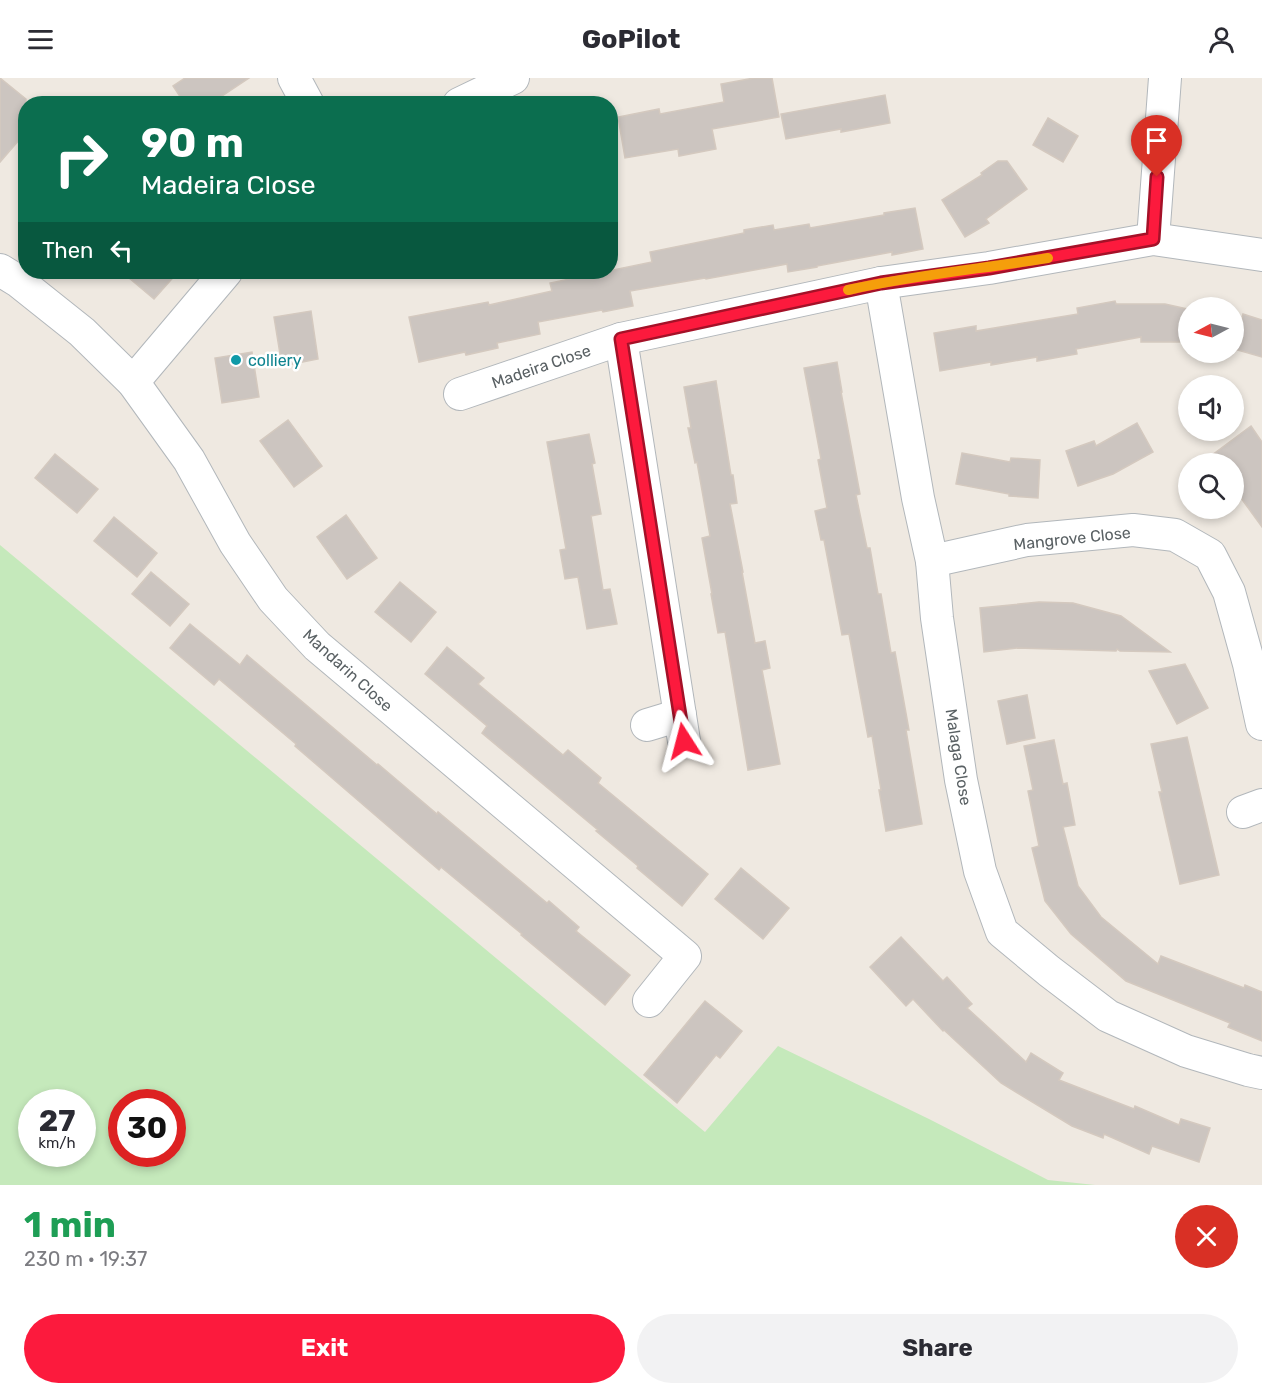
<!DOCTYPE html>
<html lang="en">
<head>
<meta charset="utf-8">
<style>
  body { margin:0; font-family:Rubik,sans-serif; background:#f2f2f3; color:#2b2b33; height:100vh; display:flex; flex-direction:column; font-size:22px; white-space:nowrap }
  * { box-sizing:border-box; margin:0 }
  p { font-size:20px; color:#7c7c81 }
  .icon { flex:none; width:33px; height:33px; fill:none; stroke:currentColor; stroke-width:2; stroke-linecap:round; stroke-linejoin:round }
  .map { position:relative; height:1107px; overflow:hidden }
  .side { display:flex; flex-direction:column; background:#fff; flex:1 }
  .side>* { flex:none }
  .top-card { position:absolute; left:18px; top:18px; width:600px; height:183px; border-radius:24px; box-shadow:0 3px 9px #0003; background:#0b6e4f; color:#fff; overflow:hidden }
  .needle { width:39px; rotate:263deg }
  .tools { position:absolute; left:1178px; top:219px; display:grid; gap:12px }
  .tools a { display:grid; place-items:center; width:66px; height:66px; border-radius:50%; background:#fff; box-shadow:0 3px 9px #0003; font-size:30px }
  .speed { position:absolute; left:18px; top:1011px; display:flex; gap:12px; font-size:30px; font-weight:700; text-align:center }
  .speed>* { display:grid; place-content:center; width:78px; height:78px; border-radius:50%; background:#fff; box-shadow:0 3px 9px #0003; line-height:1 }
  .speed small { font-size:15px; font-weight:400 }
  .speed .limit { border:9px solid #d22; background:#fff; color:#111 }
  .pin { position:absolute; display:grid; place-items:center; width:51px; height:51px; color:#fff; margin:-62px -26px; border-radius:50% 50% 50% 0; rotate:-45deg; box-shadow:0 0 6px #0007 }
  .pin .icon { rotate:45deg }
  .me { position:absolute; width:66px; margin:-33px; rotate:351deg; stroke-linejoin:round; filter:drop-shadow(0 0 4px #0008) }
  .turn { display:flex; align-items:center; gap:21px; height:126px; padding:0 24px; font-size:27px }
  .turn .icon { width:78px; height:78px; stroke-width:2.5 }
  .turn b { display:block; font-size:42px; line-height:51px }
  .then { display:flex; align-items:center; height:57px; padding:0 24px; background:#0003; gap:12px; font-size:22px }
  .round { display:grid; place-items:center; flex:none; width:63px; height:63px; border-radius:32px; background:#f2f2f3 }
  .summary { display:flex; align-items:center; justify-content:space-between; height:102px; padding:0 24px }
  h1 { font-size:36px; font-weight:700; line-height:45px; color:#1e9e55 }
  .action { display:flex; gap:12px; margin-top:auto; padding:12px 24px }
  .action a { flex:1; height:69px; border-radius:36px; background:#fc1a3d; color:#fff; font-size:24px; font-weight:700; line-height:69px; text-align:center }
  .action a+a { background:#f2f2f3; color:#2b2b33 }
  header { display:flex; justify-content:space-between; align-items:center; height:78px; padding:0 24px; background:#fff; font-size:27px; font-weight:700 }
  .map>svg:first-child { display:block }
</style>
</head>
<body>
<header><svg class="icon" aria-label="menu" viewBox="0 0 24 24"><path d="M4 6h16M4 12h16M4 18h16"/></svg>GoPilot<svg class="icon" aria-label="person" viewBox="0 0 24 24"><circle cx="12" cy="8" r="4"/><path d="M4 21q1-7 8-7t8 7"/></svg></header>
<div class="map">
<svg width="1262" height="1107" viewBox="0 0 1262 1107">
  <rect width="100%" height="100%" fill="#efe9e1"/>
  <path fill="#c5e9bb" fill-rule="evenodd" d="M0,467L705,1054L778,968L929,1041L1048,1102L1095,1107H0ZM32,1024H82V1076H32ZM122,1024H172V1076H122Z"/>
  <g fill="#ccc5c0" stroke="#d4c9bf" stroke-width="1.5">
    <path d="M0,0L26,21V54L0,84Z"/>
    <path d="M185,0H249L210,26H185L173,8Z"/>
    <path d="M754,0H772L779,39L712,51L716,71L679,78L678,71L625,80L618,39L659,31L660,36L724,24L721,6Z"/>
    <path d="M885,17L890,45L841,54V51L786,61L781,36Z"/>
    <path d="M1048,40L1078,58L1063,84L1033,67Z"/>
    <path d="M998,83H1007L1027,111L986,141L989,145L965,159L942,122L982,97L981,95Z"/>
    <path d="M915,130L923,171L892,177V174L817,188V189L788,194L787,186L706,201L705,200L630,213L633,228L603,234L602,232L538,244L540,256L497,265L498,270L466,277L465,274L419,284L409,239L488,224L489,227L552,213L550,205L652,184L650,174L744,155V152L773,147L774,152L809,146L810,150L884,137V135Z"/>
    <path d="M122,194H178L154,221Z"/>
    <path d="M1115,223L1116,226H1165L1188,231V264H1141V259L1076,271L1077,276L1037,283V279L991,287V284L940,293L934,255L976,248V253L1078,236L1077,230Z"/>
    <path d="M311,233L318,281L282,288L274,239Z"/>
    <path d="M1243,236L1262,242V279L1234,271Z"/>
    <path d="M252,274L259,319L222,325L215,280Z"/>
    <path d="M837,284L842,314H841L860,416L856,417L867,470H870L878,516H881L891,575L895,574L909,652H906L922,746L886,753L879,712H881L872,658L868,659L849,556L842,557L824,462H821L815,433L827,430L818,382L821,381L804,290Z"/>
    <path d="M716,303L731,397H733L737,425L730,426L743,494H742L755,565L765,563L770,590L762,592L780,686L748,692L725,554L718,555L711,516H712L702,460L710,458L697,384L695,385L688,350H691L684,309Z"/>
    <path d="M288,342L322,388L294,409L260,363Z"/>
    <path d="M1137,345L1153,374L1113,396L1078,408L1066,373L1094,363L1096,368Z"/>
    <path d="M1251,348L1262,364V449L1233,409V386H1200Z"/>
    <path d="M589,356L595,385L592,386L601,436L591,438L603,512L610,511L617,546L587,551L578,499L565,501L560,472L566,471L547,364Z"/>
    <path d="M962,375L1010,384L1011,380L1040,382L1038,420L1009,418V416L956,406Z"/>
    <path d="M55,376L98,411L77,435L35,400Z"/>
    <path d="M346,437L377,480L347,501L317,459Z"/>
    <path d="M114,439L157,475L137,499L94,463Z"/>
    <path d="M151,494L189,526L170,548L132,516Z"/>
    <path d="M400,504L436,534L411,564L375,534Z"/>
    <path d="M1039,524L1073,525L1121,538L1170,574L1120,573L1117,571L1116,573L1017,570L984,574L980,530Z"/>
    <path d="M190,546L240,587L247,577L377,687L378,686L437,736L438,734L547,825L549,823L579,849L576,853L630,897L605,927L521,857L522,856L441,789L439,792L411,768L295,668L296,666L219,601L214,607L170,570Z"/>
    <path d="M447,569L484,600L478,606L563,677L568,672L601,700L598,705L708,796L682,828L637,790L638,788L596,753L598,752L482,655L487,648L425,596Z"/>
    <path d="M1185,586L1208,630L1177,646L1149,593Z"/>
    <path d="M1027,617L1035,660L1007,666L998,623Z"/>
    <path d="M1187,659L1219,797L1180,806L1159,714H1162L1151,666Z"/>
    <path d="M1054,662L1063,706L1067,705L1075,747L1063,749L1078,808L1101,839L1158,886L1161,878L1244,910L1245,907L1262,914V963L1228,949L1230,945L1126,903L1071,856L1045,823L1032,770L1039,768L1028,713L1033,712L1024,668Z"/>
    <path d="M741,790L789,830L763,861L715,821Z"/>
    <path d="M901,859L943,903L947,899L972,926L967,930L1026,984L1031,975L1063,995L1059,1002L1134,1031L1135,1028L1179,1047L1181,1041L1210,1050L1199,1084L1152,1068L1149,1076L1104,1056L1103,1060L1072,1048L1001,1005L944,952L943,953L913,921L906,928L870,889Z"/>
    <path d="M705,923L742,953L720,980L716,977L677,1025L644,997Z"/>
  </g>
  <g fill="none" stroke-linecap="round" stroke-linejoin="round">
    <defs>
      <g id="minor">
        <path d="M294,0L308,26"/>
        <path d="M459,26L513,0"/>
        <path d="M1153,161L1165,0"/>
        <path d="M0,192L18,203L82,254L133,304L189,382L235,465L273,521L317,568L685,878L649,923"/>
        <path d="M881,205L918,420L932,483L937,540L961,702L980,793L1002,854L1049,893L1108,938L1186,973L1248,992L1262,995"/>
        <path d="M621,261L684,663"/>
        <path d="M133,304L226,194"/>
        <path d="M460,316L621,261L881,205L989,190L1153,161L1262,177"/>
        <path d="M932,483L1027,462L1133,452L1175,457L1210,477L1229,514L1249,586L1262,646"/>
        <path d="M647,647L680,637"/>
        <path d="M1243,734L1262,727"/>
      </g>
    </defs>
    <use href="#minor" stroke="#b2b7bb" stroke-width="34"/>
    <use href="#minor" stroke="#fff" stroke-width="32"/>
  </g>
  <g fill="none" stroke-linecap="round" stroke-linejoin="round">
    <defs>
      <path id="route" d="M684,663L621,261L881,205L989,190L1153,161L1157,99"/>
    </defs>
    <use href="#route" stroke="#a41128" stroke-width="15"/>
    <use href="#route" stroke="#fc1a3d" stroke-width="10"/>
    <path stroke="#f59e0b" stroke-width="10" d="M848,212C914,197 981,191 1048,180"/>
  </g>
  <circle fill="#0f9aa8" stroke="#fff" stroke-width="2" cx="236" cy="282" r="6"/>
  <g text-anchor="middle" stroke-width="5" stroke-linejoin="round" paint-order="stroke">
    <g font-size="16" fill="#0d838f" stroke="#fff" text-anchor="start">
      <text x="248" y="288">colliery</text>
    </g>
    <g font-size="16" fill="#5a6164" stroke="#fff">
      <text transform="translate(541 288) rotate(-19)" y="6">Madeira Close</text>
      <text transform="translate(1072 460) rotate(-6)" y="6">Mangrove Close</text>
      <text transform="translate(348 592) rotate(42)" y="6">Mandarin Close</text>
      <text transform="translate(959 679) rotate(81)" y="6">Malaga Close</text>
    </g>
  </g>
</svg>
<div class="tools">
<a><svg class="needle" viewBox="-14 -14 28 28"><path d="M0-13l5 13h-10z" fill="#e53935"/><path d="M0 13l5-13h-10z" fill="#7c7c81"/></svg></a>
<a><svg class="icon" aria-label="sound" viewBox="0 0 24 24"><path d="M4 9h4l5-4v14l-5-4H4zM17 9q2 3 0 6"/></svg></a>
<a><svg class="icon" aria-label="search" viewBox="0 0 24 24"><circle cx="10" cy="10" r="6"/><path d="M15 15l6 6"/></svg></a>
</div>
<div class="speed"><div>27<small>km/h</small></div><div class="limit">30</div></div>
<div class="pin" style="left:1157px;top:99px;background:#d93025"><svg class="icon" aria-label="arrive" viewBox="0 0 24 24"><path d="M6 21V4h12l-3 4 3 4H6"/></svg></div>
<svg class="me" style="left:684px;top:663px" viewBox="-20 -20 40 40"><path d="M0-17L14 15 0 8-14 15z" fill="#fc1a3d" stroke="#fff" stroke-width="4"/></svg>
<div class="top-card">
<div class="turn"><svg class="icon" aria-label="right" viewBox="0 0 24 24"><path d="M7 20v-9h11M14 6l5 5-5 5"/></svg><div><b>90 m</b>Madeira Close</div></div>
<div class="then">Then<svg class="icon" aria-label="left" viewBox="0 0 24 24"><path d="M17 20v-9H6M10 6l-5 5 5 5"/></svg></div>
</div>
</div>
<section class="side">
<div class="summary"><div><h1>1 min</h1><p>230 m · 19:37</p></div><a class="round" style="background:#d93025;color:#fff"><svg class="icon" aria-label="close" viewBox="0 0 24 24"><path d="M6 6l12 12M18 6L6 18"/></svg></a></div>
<div class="action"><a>Exit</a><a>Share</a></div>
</section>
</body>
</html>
